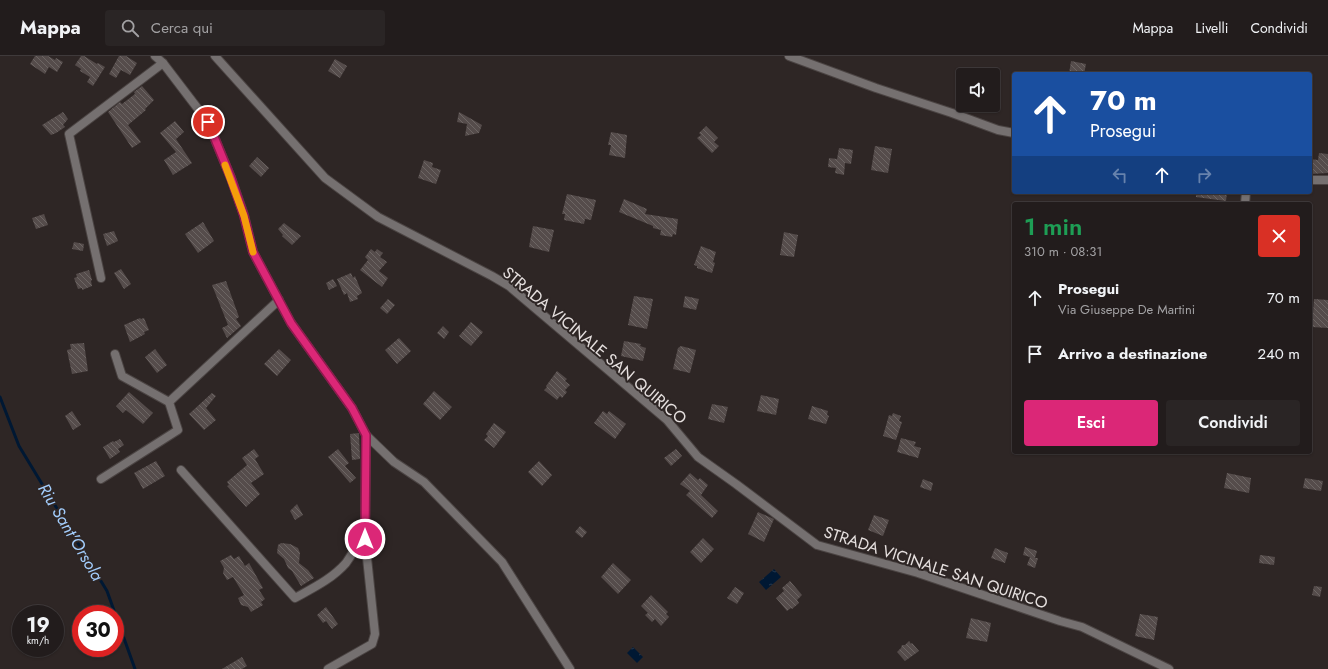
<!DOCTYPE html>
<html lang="it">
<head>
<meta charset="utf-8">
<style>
  body { margin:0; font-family:Jost,sans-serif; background:#2a2525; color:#f1f3f6; height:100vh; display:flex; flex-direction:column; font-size:15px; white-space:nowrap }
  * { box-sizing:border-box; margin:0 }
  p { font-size:13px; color:#a2a1a3 }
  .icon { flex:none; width:22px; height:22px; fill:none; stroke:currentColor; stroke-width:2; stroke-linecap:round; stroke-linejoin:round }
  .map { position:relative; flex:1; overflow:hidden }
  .side { position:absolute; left:1012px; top:146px; width:300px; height:252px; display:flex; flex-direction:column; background:#221c1c; border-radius:4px; box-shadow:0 1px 3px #0004,0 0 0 1px #3f3a3b }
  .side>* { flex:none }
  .guide { position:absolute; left:1012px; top:16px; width:300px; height:122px; border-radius:4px; box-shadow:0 1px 3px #0004,0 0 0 1px #3f3a3b; background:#1a4fa0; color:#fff; overflow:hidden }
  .buttons { position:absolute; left:956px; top:12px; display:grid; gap:8px }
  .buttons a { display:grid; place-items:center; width:44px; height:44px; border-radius:4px; background:#221c1c; box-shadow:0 1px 3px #0004,0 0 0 1px #3f3a3b; font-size:20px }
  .speed { position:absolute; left:12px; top:549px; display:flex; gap:8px; font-size:20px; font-weight:700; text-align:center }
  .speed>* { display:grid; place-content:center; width:52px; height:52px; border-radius:50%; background:#221c1c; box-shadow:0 1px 3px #0004,0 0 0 1px #3f3a3b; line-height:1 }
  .speed small { font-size:10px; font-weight:400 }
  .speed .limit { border:6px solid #d22; background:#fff; color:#111 }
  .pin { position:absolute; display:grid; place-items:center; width:34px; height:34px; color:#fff; margin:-17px; border:2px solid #fff; border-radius:50%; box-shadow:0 1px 4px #0007 }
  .me { position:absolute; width:44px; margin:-22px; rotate:0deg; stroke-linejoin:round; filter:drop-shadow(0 0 3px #0008) }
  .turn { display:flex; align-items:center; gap:14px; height:84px; padding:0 12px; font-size:18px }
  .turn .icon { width:52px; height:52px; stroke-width:2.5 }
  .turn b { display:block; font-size:28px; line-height:34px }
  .lanes { display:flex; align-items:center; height:38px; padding:0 12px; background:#0003; justify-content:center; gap:20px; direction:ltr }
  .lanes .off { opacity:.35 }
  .round { display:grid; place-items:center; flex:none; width:42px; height:42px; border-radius:4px; background:#2a2525 }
  .overview { display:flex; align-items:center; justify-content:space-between; height:68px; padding:0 12px }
  h1 { font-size:24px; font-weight:600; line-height:30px; color:#1e9e55 }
  .button { display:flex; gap:8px; margin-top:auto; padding:8px 12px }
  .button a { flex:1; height:46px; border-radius:4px; background:#db2777; color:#fff; font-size:16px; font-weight:600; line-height:46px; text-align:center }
  .button a+a { background:#2a2525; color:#f1f3f6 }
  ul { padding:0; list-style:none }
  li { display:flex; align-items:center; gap:12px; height:56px; padding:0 12px }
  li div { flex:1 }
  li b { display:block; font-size:15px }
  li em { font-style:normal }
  header { display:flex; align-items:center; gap:24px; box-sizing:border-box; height:56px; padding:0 20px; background:#221c1c; border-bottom:1px solid #3f3a3b }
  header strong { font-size:19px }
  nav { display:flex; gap:22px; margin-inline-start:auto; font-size:14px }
  .search { width:280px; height:36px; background:#2a2525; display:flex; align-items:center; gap:10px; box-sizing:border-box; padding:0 14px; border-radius:4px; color:#a2a1a3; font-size:15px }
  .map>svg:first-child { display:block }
</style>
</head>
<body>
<header>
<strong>Mappa</strong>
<div class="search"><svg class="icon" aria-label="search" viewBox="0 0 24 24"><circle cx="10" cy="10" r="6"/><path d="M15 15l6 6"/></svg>Cerca qui</div>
<nav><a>Mappa</a><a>Livelli</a><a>Condividi</a></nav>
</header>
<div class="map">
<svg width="1328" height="613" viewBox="0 0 1328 613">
  <defs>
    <pattern id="water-ripples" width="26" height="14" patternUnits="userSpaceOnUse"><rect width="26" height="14" fill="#001833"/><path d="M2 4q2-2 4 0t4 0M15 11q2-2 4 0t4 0" fill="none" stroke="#253950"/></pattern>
    <pattern id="building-back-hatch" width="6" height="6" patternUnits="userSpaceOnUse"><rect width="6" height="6" fill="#554c4b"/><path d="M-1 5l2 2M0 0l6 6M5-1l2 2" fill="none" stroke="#6d6664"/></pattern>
  </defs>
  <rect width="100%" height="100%" fill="#2e2625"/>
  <g fill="url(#water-ripples)">
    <path d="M774,513L781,521L766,534L759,526Z"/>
    <path d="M633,591L643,601L637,607L627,597Z"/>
  </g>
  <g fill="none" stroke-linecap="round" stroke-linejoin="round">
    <path stroke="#001833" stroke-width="3" d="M0,341L19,390L107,535L135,613"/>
  </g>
  <g fill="url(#building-back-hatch)">
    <path d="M35,0H48L55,4L56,2L63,6L57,16L49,11L45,18L30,8Z"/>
    <path d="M81,0H84L97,8L98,7L105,11L93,30L87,26L90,21L80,15L81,13L75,9Z"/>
    <path d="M119,0H126L137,7L130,19L121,14L116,22L109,18Z"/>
    <path d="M335,3L347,10L340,22L328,15Z"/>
    <path d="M1071,5L1086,8L1084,18H1069Z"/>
    <path d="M142,30L154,44L145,53L146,54L128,69L141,86L132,92L108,56L120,46L122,48L135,38L134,36Z"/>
    <path d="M63,56L68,63L63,69L65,71L56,77L51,79L42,69Z"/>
    <path d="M459,56L482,69L479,77L465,80L467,68L457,66Z"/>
    <path d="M175,65L184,76L176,83L192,107L173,119L164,104L176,96L160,77Z"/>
    <path d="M706,70L718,82L714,86L719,90L712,97L697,82L701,79L699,77Z"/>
    <path d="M611,76L627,79L625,102L609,99L611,89H608Z"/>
    <path d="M875,90L892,93L888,117L871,114Z"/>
    <path d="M839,92L853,94L851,108L845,107L844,119L835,117L836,112L828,111L829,102L837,103Z"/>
    <path d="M1319,97L1328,98V117L1310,118V103L1318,104Z"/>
    <path d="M257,101L269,112L261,121L249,110Z"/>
    <path d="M424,104L433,107L432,111L441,114L436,128L418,122Z"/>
    <path d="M1196,136H1227L1226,145L1196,141Z"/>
    <path d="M567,138L596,144L591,164L585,163L584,168L564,164L565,158H562Z"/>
    <path d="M624,143L647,153L645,158L678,163L676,179L673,178L672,181L660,179L661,174L653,172V170L619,156Z"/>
    <path d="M44,158L48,169L36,173L32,162Z"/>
    <path d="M203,166L214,185L198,197L185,178Z"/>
    <path d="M284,167L301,180L292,189L282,180L283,179L278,173Z"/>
    <path d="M533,170L554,174L549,196L529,191Z"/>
    <path d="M114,175L118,185L107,190L103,178Z"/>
    <path d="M784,176L798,179L794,201L780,199Z"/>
    <path d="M74,186L84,188L83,195L72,193Z"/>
    <path d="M701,190L716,196L713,206L715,207L712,217L697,212V210L694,209Z"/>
    <path d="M371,193L375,196L377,193L383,197L380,201L387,206L379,215L388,222L382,231L360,214L368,204L365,201Z"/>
    <path d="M121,213L131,228L124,233L114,217Z"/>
    <path d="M89,214L92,224L91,225L92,230L82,234V232L78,233L74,222L77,221L76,218Z"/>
    <path d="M351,217L353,222L355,220L362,237L357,240L358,243L350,246L347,237L344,239L337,223Z"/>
    <path d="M333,223L337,230L329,234L326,227Z"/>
    <path d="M226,225L239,261L236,263L241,270L227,282L222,272L228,269L212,229Z"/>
    <path d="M634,240L653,243L647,273L628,269Z"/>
    <path d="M685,240L699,243L696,254L683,251Z"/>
    <path d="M388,243L395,249L387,258L380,252Z"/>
    <path d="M1314,243L1328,244V272L1312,271Z"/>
    <path d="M140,262L141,263L144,262L149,274L144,276L145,278L130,286L124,269Z"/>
    <path d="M471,266L483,276L471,290L459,280Z"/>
    <path d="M443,270L449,276L444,283L437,277Z"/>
    <path d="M399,282L411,295L397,308L385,294Z"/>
    <path d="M624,285L641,288L640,290L646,292L643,305L621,300Z"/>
    <path d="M84,287L88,315L72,318L67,294L71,293L70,288Z"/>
    <path d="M681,290L696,294L690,317L673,313L678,292Z"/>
    <path d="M155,293L167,309L157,317L145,301Z"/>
    <path d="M279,293L291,304L277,320L264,308Z"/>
    <path d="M557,315L567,323L565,325L570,329L565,334L567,336L562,342L560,340L557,344L544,334L547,331L546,330Z"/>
    <path d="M434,335L452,351L440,364L423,348Z"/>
    <path d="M129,336L153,357L143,368L126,354L123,357L116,350Z"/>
    <path d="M212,337L216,340L206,352L216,364L204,374L189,358Z"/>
    <path d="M761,339L779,343L776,359L757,355Z"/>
    <path d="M712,348L728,351L724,367L708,363Z"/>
    <path d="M812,350L828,355L827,359L829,360L826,368L808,363Z"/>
    <path d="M72,355L81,369L73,374L65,360Z"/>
    <path d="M603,355L607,358L609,355L626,368L615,383L594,367Z"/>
    <path d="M893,357L901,360L899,365L902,366L896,384L883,380L889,359L892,360Z"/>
    <path d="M494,367L506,376L494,392L484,384L488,380L486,378Z"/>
    <path d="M359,377L360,403L352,404L350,378Z"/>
    <path d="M901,382L916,386L914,390L921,392L918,402L897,396Z"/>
    <path d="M120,383L124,389L118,393L120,396L110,403L103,391L113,385L114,386Z"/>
    <path d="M254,393L259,400L255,403L264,418L251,427L260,438L246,451L227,430L229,429L227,426L247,409L242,402Z"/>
    <path d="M338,393L349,407L345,410L356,422L350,427L328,401Z"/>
    <path d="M676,393L682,400L671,410L664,402Z"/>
    <path d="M156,405L165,420L143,433L134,417Z"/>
    <path d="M539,405L552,419L542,430L528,416Z"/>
    <path d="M690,417L698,424L700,422L708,429L701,439L718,455L712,462L686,439L690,435L680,428Z"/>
    <path d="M1227,417L1251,422L1249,437L1224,432Z"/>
    <path d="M1305,422L1323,425L1321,435L1303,432Z"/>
    <path d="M923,423L933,427L931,435L920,431Z"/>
    <path d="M297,448L303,459L295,464L290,455Z"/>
    <path d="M758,456L774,463L764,486L748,478Z"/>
    <path d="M874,459L889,464L883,480L868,474Z"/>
    <path d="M580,470L587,476L582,482L575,476Z"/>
    <path d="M703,482L714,493L701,507L690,496Z"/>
    <path d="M281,487L290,488L298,492L300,497L299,507L308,514L314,522L301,530L292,515L288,512L284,503L277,497L278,489Z"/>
    <path d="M1025,491L1037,495L1035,502H1038L1035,512L1027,509L1030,501L1023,499Z"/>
    <path d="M995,492L1008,497L1005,507L991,502Z"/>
    <path d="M231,499L234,503L239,500L245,510L249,507L263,532L259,534L265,543L261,546L263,549L251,556L248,551L241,549L238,542L244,539L233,521L227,524L223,517L224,512L220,505Z"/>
    <path d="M1260,499L1275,501L1274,509L1259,507Z"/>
    <path d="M613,507L631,524L618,538L601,521Z"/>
    <path d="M790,525L802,539L797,544L799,547L792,553L791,552L787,555L776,542L784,535L782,532Z"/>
    <path d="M1314,530L1322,531L1320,541L1312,539Z"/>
    <path d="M735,531L744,537L737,548L727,542Z"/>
    <path d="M651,539L668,556L666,558L669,561L661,570L655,563L652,566L645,559L648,557L641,550Z"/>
    <path d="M326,551L338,568L332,573L326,565L323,567L317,559Z"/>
    <path d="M1140,558L1158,561L1154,584L1135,580Z"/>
    <path d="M971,562L991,567L987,586L966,582Z"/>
    <path d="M909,585L911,588L912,587L919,595L905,605L897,596L901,592L902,589H905Z"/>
    <path d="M242,601L247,610L242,613H222Z"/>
  </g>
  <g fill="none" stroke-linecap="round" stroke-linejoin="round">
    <defs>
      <g id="street">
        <path d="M155,0L163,7L208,66L231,122L244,159L253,196L291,267L352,352L366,379L394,406L424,426L502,506L570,613"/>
        <path d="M215,0L325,122L378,161L492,220L509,230L667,364L698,401L736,428L817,489L918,517L1060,565L1082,571L1169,613"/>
        <path d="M789,0L876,32L952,57L998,74L1014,77"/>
        <path d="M1310,124H1328"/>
        <path d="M1245,148L1246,136"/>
        <path d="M101,222L69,78L163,7"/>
        <path d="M115,298L122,320L169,346"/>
        <path d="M181,414L295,542C313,532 332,523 346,507C353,497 359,486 365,475"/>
        <path d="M101,423L178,374L169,346L279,244"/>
        <path d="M328,613L372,588L375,578L365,483L366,379"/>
      </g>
    </defs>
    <use href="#street" stroke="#4b4443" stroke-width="10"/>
    <use href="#street" stroke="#757070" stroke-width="8"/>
  </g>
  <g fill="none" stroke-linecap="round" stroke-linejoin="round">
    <defs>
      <path id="route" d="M208,66L231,122L244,160L253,196L291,267L352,352L366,379L365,483"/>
    </defs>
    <use href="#route" stroke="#8e194d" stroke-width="10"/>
    <use href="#route" stroke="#db2777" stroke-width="7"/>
    <path stroke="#f59e0b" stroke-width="7" d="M225,109L244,160L253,196"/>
  </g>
  <g text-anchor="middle" stroke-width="4" stroke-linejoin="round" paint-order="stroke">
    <g font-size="16" fill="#e6e0df" stroke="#2e2625">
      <text transform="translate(595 289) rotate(40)" y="6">STRADA VICINALE SAN QUIRICO</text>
      <text transform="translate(936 511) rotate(18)" y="6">STRADA VICINALE SAN QUIRICO</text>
    </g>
    <g font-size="17" font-style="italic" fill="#a3cdfc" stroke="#2e2625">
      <text transform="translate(71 476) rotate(59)" y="6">Riu Sant'Orsola</text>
    </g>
  </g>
</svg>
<div class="buttons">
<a><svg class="icon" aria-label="sound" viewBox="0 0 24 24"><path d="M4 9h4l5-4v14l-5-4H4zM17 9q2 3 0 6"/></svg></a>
</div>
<div class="speed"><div>19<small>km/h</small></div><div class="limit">30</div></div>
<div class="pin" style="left:208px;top:66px;background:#d93025"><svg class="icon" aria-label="arrive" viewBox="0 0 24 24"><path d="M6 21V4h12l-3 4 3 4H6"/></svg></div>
<svg class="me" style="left:365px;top:483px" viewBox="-20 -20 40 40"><circle r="17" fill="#db2777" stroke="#fff" stroke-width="3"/><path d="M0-11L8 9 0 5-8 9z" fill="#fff"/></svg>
<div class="guide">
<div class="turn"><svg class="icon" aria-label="ahead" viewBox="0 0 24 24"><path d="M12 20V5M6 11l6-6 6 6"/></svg><div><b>70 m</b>Prosegui</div></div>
<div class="lanes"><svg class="icon off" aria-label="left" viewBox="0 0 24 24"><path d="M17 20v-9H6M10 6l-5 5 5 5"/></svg><svg class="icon" aria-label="ahead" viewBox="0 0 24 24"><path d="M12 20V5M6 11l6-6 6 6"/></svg><svg class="icon off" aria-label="right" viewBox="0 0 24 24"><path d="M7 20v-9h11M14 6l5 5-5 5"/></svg></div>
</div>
<section class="side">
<div class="overview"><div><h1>1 min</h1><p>310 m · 08:31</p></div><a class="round" style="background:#d93025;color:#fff"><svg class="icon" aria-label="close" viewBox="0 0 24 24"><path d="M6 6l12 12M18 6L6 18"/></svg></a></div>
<ul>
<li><svg class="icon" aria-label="ahead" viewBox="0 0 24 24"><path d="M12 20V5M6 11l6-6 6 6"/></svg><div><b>Prosegui</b><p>Via Giuseppe De Martini</p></div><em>70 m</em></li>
<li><svg class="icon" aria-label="arrive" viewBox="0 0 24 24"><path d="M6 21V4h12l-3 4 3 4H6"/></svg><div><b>Arrivo a destinazione</b></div><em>240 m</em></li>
</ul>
<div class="button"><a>Esci</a><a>Condividi</a></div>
</section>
</div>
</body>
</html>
